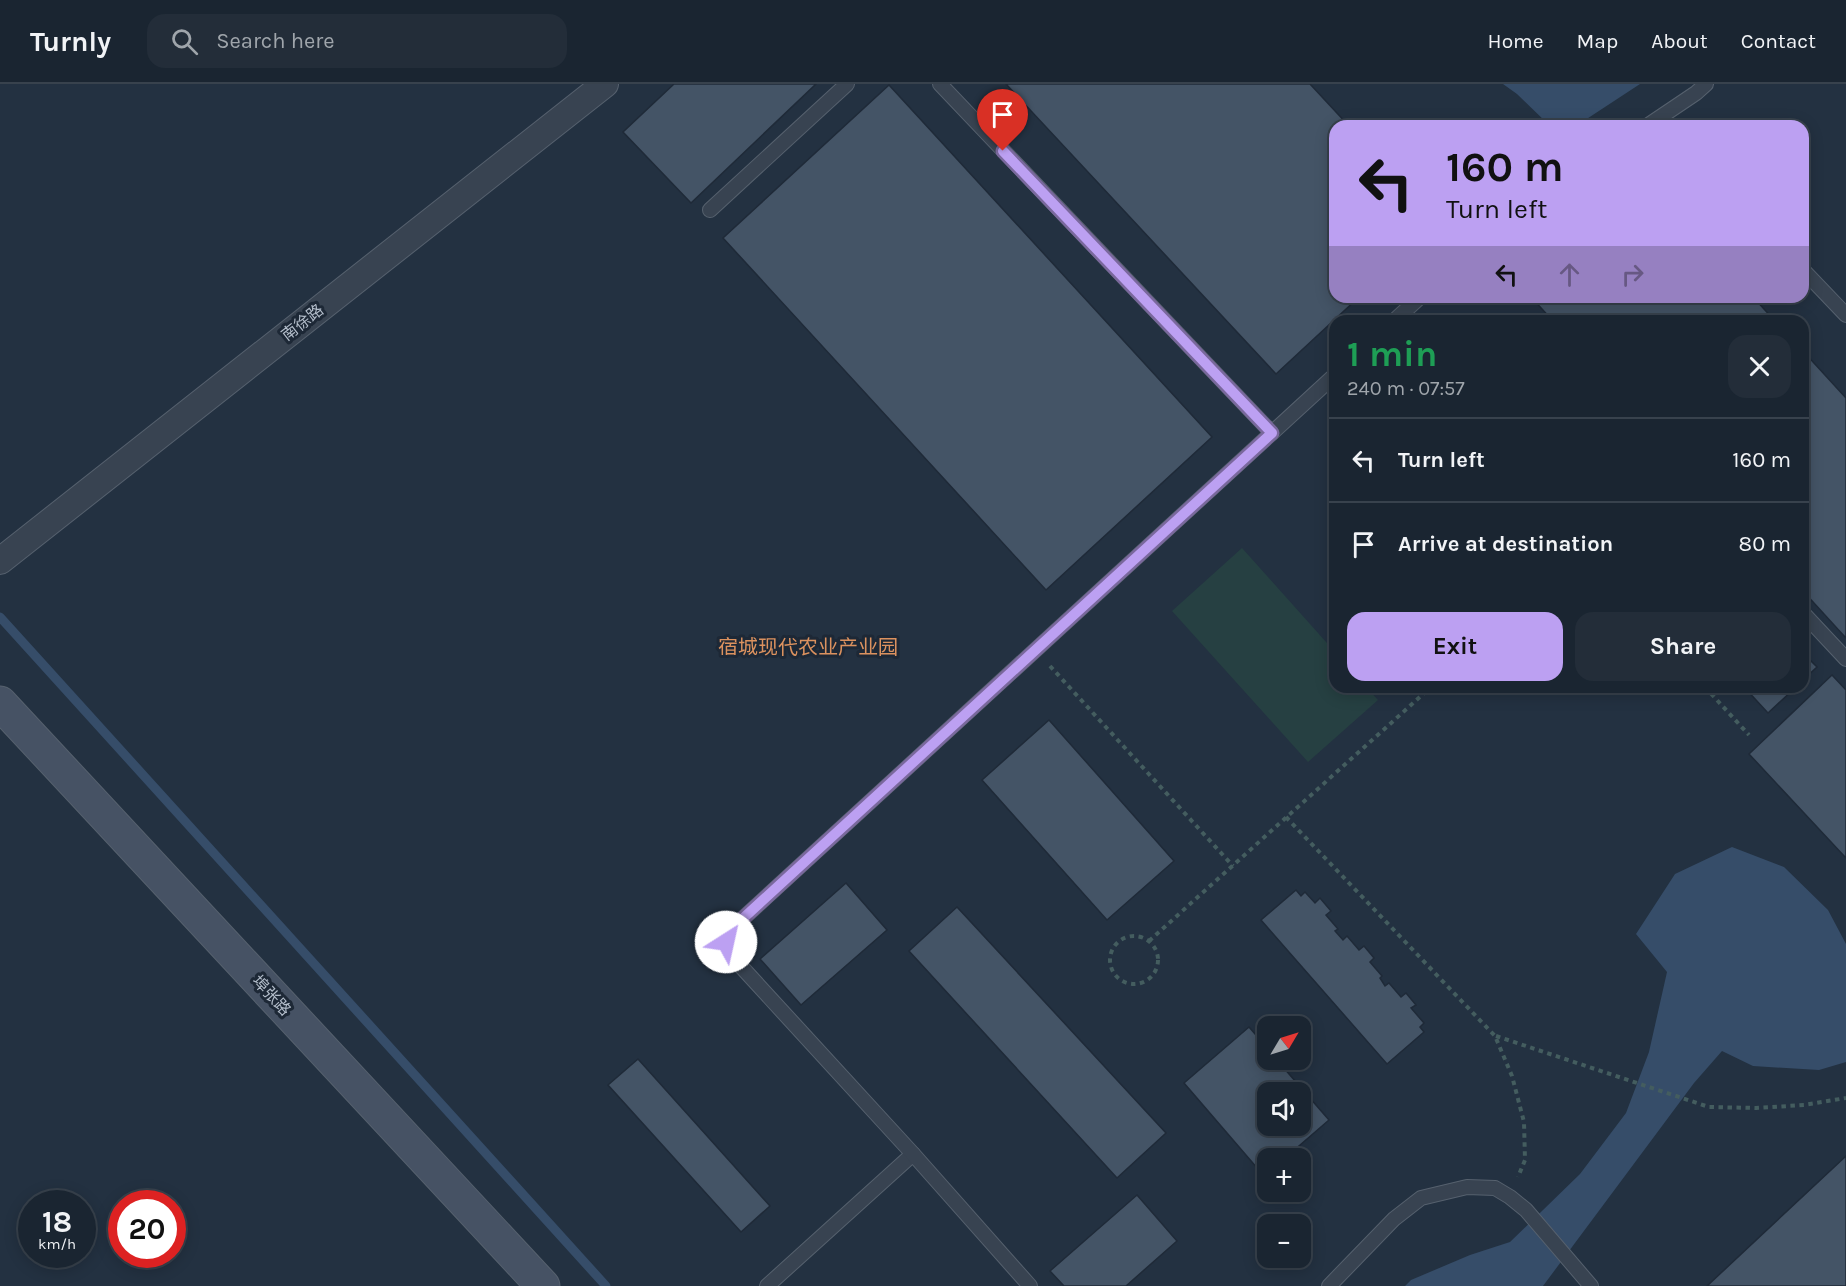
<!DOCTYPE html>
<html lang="en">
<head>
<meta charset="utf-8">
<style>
  body { margin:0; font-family:Karla,"Noto Sans SC",sans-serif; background:#232d39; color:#f1f3f6; height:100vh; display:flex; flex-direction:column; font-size:22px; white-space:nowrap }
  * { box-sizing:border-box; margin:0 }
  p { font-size:20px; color:#9fa5ab }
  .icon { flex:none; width:33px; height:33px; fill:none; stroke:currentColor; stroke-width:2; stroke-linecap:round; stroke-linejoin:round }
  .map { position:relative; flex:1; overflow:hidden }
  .details { position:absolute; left:1329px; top:231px; width:480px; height:378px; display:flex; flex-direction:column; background:#1a2531; border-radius:18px; box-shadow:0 3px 15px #0003,0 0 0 2px #38424d }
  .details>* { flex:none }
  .hud { position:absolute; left:1329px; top:36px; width:480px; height:183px; border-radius:18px; box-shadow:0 3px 15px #0003,0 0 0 2px #38424d; background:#bca0f2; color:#111; overflow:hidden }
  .needle { width:39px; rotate:52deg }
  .tools { position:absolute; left:1257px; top:932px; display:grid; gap:12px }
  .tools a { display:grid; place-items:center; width:54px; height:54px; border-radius:12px; background:#1a2531; box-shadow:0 3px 15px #0003,0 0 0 2px #38424d; font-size:30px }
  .speed { position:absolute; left:18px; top:1106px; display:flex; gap:12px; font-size:30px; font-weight:700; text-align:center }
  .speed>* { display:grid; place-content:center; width:78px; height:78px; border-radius:50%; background:#1a2531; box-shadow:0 3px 15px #0003,0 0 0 2px #38424d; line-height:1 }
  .speed small { font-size:15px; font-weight:400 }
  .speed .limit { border:9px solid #d22; background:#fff; color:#111 }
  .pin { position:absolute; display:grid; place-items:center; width:51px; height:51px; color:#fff; margin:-62px -26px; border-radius:50% 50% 50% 0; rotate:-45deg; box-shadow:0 0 6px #0007 }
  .pin .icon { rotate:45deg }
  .me { position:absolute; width:66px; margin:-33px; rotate:35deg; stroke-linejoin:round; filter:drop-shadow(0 0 4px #0008) }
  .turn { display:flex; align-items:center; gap:21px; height:126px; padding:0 18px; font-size:27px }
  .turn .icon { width:78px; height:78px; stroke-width:2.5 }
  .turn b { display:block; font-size:42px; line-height:51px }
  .lanes { display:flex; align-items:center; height:57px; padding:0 18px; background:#0003; justify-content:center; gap:30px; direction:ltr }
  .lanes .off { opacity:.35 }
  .round { display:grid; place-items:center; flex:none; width:63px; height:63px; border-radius:18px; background:#232d39 }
  .head { display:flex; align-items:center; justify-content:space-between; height:102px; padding:0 18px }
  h1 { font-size:36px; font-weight:700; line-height:45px; color:#1e9e55 }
  .cta { display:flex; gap:12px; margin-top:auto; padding:12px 18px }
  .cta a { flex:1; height:69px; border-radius:18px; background:#bca0f2; color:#111; font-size:24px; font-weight:700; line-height:69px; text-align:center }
  .cta a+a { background:#232d39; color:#f1f3f6 }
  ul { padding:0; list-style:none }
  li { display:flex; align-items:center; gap:18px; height:84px; padding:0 18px; border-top:2px solid #38424d }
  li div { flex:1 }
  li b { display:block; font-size:22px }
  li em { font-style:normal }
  header { display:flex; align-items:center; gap:36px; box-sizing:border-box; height:84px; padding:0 30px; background:#1a2531; border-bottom:2px solid #38424d }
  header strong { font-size:28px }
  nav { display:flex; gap:33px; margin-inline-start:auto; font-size:21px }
  .search { width:420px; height:54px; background:#232d39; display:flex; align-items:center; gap:15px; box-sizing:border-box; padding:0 21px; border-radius:18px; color:#9fa5ab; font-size:22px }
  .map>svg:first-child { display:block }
</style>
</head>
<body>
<header>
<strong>Turnly</strong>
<div class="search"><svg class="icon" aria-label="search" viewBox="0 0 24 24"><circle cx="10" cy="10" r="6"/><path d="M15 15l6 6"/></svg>Search here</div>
<nav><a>Home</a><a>Map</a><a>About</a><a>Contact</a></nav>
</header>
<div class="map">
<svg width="1846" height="1202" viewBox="0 0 1846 1202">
  <rect width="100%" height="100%" fill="#233141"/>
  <path fill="#264042" d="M1242,464L1335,568V603H1366L1378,616L1308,678L1172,527Z"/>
  <g fill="#364d69">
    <path d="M1503,0H1640L1576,42L1549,41L1517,10Z"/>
    <path d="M1732,763L1784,783L1828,826L1846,860V978L1819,986L1753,982L1722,967L1694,999L1543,1202H1405L1411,1196L1470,1171L1510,1158L1580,1090L1626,1029L1649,968L1667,888L1636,850L1675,790Z"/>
  </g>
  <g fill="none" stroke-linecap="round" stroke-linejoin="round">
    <path stroke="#364d69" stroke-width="9" d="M0,533L606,1202"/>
  </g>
  <g fill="#445466" stroke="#1f2a38" stroke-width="1.5" fill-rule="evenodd">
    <path d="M674,0H816L691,119L623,48Z"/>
    <path d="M1006,0H1310L1349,42H1335V213H1359L1276,290Z"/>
    <path d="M889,1L1212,353L1046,506L723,154Z"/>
    <path d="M1531,213H1753L1775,237H1553Z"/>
    <path d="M1803,267L1846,314V554L1803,507Z"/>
    <path d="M1803,569L1817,583L1803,596Z"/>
    <path d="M1832,591L1846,606V774L1749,670Z"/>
    <path d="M1744,603H1796L1768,629Z"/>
    <path d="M1049,636L1174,777L1107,836L982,696Z"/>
    <path d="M846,799L887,846L801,921L760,875Z"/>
    <path d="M1296,806L1301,812L1305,808L1315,819L1320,814L1331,827L1326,831L1338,845L1335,847L1343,856L1347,852L1359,866L1364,862L1374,874L1370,878L1382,892L1380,894L1385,902L1389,899L1401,913L1406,909L1416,921L1411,924L1424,939L1420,943L1424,948L1387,980L1261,836Z"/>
    <path d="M957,823L1166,1049L1117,1094L909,867Z"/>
    <path d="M1249,943L1268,965V975H1276L1329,1036L1285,1074H1268V1089L1264,1092L1184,999ZM1268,1008H1300V1041H1268Z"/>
    <path d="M638,975L770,1122L741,1148L608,1001Z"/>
    <path d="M1846,1072V1202H1707Z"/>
    <path d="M1137,1111L1177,1157L1126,1202H1064L1050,1187Z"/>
  </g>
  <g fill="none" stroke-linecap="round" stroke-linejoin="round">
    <defs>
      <g id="lane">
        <path d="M940,0L1272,349"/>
        <path d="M1647,42L1696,9L1706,0"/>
        <path d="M710,126L847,0"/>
        <path d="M1803,186L1846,231"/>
        <path d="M1394,237L1420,213"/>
        <path d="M1803,529L1846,575"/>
        <path d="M767,1202L913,1070"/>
        <path d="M1030,1202L913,1070L726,866V850L1335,291"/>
        <path d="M1329,1202L1394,1135L1421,1114L1467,1103L1495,1104L1510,1113L1526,1126L1591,1202"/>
      </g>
      <path id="street" d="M0,477L605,0"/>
      <path id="secondary" d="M0,619L543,1202"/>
    </defs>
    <use href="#lane" stroke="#56616e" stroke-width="16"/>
    <use href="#street" stroke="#56616e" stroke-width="28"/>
    <use href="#secondary" stroke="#56616e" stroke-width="35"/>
    <g stroke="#445d5f" stroke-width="4" stroke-dasharray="4.5 4.5" stroke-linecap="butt">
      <path d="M1050,582L1233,782"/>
      <path d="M1705,603L1749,651"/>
      <path d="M1286,733L1495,952L1512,992L1524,1038L1525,1076L1518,1093"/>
      <circle cx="1134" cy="876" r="24"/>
      <path d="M1149,857L1431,603"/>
      <path d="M1496,952L1709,1023L1756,1024L1804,1021L1846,1014"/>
    </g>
    <use href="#lane" stroke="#384351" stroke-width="14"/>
    <use href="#street" stroke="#384351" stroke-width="26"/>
    <use href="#secondary" stroke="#465264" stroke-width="33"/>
  </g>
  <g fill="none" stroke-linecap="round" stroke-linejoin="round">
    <defs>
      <path id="route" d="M726,858V850L1272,349L1003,67"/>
    </defs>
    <use href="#route" stroke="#7a689d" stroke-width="15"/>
    <use href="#route" stroke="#bca0f2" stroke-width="10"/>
  </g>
  <g text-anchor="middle" stroke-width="6" stroke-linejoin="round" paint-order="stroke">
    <g font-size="16" fill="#b4becb" stroke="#1d2836">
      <text transform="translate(302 238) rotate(-38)" y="6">南徐路</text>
      <text transform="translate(272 911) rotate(47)" y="6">埠张路</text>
    </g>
    <g font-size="20" fill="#dc925f" stroke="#1d2836">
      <text x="808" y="570">宿城现代农业产业园</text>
    </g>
  </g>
</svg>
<div class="tools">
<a><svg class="needle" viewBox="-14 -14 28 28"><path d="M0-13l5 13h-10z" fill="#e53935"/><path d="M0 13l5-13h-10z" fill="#9fa5ab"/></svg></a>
<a><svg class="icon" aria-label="sound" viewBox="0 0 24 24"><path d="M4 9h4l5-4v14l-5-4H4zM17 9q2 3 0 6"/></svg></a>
<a>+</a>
<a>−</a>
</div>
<div class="speed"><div>18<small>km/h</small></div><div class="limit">20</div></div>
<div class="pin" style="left:1003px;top:67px;background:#d93025"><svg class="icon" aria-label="arrive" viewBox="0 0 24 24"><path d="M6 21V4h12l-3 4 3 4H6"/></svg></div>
<svg class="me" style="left:726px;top:858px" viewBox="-20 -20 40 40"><circle r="19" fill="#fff"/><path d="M0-13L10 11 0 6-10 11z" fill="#bca0f2"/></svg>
<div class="hud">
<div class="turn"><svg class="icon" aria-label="left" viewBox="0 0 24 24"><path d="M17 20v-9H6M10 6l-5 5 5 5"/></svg><div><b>160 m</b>Turn left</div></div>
<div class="lanes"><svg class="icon" aria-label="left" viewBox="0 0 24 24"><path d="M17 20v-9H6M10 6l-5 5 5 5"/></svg><svg class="icon off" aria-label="ahead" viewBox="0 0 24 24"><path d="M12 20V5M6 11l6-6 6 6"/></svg><svg class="icon off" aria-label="right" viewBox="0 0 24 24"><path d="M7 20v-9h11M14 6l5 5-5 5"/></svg></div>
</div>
<section class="details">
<div class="head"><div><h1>1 min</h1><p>240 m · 07:57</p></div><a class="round"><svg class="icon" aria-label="close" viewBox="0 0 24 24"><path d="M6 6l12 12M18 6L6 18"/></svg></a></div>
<ul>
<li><svg class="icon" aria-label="left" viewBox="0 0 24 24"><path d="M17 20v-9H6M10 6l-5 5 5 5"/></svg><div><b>Turn left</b></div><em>160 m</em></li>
<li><svg class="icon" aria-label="arrive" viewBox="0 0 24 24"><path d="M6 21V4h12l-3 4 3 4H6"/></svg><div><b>Arrive at destination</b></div><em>80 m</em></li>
</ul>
<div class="cta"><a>Exit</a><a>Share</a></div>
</section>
</div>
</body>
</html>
